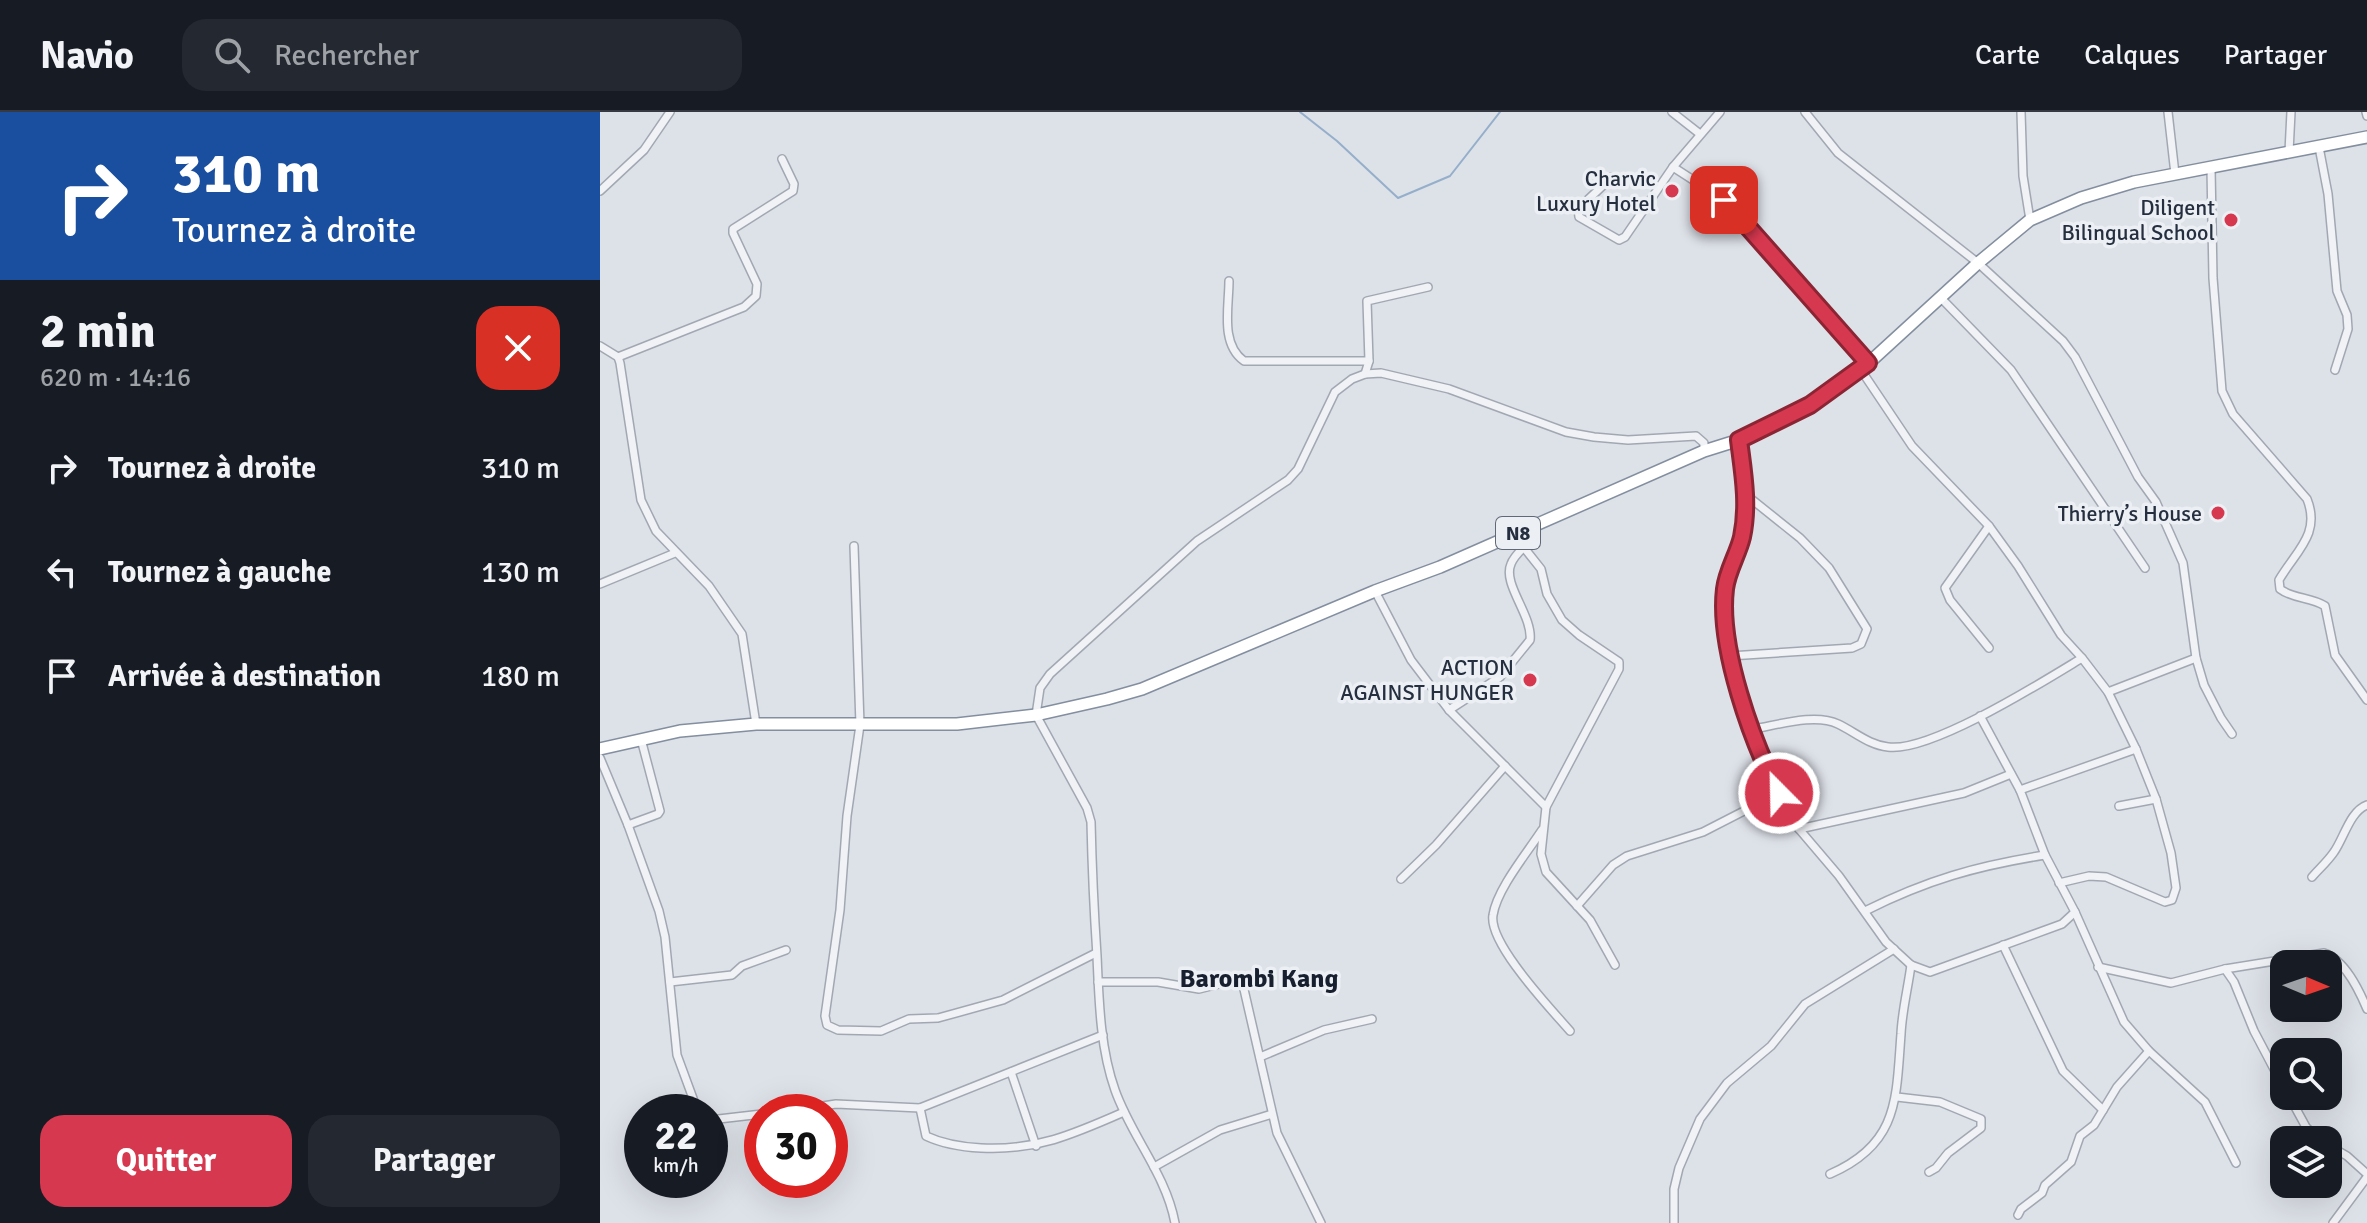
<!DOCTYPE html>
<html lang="fr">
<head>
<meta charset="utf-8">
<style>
  body { margin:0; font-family:Signika,sans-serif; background:#242831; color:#f1f3f6; height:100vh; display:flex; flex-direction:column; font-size:30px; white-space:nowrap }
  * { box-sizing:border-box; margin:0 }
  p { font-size:26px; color:#9ea1a6 }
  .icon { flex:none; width:44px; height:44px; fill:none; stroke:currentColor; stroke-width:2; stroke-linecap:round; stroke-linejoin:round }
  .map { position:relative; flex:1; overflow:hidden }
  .sheet { display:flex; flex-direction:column; background:#171b24; width:600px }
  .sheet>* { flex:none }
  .banner { background:#1a4fa0; color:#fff; overflow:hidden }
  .needle { width:52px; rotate:92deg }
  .controls { position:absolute; left:1670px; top:838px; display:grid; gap:16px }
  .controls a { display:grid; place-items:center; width:72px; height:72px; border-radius:16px; background:#171b24; box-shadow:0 8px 32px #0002; font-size:40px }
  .speed { position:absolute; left:24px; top:982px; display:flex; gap:16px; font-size:40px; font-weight:700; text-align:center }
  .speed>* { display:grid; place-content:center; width:104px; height:104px; border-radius:50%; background:#171b24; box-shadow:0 8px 32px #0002; line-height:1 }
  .speed small { font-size:20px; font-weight:400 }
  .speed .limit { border:12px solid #d22; background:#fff; color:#111 }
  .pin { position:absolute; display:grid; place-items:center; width:68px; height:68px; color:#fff; margin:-34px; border-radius:16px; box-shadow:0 4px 12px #0006 }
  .me { position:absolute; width:88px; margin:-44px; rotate:337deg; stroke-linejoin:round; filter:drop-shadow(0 0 6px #0008) }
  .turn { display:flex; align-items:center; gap:28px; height:168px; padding:0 40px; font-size:36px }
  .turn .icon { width:104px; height:104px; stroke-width:2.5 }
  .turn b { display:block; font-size:56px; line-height:68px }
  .round { display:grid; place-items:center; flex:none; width:84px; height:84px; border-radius:24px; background:#242831 }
  .head { display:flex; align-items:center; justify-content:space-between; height:136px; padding:0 40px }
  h1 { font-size:48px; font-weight:700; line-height:60px }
  .action { display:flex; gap:16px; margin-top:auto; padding:16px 40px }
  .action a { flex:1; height:92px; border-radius:24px; background:#d6384f; color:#fff; font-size:32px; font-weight:700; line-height:92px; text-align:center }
  .action a+a { background:#242831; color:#f1f3f6 }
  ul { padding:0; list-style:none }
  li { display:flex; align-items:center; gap:24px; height:104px; padding:0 40px }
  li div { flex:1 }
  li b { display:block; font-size:30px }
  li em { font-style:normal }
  header { display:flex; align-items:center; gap:48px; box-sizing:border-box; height:112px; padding:0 40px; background:#171b24; border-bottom:2px solid #363941 }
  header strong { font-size:38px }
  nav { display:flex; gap:44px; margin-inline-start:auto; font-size:28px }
  .search { width:560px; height:72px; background:#242831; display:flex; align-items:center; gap:20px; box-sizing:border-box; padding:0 28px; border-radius:24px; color:#9ea1a6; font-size:30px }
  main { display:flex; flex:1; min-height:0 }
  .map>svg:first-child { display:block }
</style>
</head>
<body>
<header>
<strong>Navio</strong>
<div class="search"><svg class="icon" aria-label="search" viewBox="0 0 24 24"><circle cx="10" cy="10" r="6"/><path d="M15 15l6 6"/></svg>Rechercher</div>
<nav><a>Carte</a><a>Calques</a><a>Partager</a></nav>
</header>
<main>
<section class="sheet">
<div class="banner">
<div class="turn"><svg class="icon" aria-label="right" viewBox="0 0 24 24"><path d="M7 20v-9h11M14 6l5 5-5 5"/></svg><div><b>310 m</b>Tournez à droite</div></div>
</div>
<div class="head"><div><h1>2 min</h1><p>620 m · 14:16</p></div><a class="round" style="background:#d93025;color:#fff"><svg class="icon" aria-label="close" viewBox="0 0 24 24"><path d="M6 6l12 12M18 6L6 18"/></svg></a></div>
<ul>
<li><svg class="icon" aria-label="right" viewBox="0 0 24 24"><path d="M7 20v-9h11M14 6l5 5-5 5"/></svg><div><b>Tournez à droite</b></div><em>310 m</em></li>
<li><svg class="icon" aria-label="left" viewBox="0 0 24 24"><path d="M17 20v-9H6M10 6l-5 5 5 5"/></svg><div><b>Tournez à gauche</b></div><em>130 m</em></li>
<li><svg class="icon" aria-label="arrive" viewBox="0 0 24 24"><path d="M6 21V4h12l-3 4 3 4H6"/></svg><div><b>Arrivée à destination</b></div><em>180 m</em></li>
</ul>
<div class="action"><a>Quitter</a><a>Partager</a></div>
</section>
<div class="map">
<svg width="1767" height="1111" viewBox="0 0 1767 1111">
  <rect width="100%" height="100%" fill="#dde1e8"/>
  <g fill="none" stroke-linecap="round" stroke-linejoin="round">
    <path stroke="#95afcb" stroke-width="2" d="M700,0L737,29L798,86L850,64L900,0"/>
    <defs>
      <g id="minor">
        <path d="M1072,0L1100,22"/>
        <path d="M1205,0L1238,41L1378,151L1463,229L1475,245L1538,365L1556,390L1583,451L1596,546L1604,573L1621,606L1632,622"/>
        <path d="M1421,0L1423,64L1430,108"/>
        <path d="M1568,0L1575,62"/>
        <path d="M1766,0L1767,4"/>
        <path d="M1719,35L1728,82L1737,179L1747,203L1748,217L1735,258"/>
        <path d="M1689,40L1691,0"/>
        <path d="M1073,55L1124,88L1141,106L1268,251"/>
        <path d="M1611,56L1613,166L1622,279L1633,302L1707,387C1721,422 1696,439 1679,468L1680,477C1693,487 1711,485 1725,494L1735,543L1767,588"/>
        <path d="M1012,65L978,97L979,105L1019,128L1025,125L1073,55L1120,0"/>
        <path d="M0,79L44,38L70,0"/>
        <path d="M629,169C629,195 620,232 644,249H769"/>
        <path d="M1340,185L1411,258L1545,456"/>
        <path d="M0,234L18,245L20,251L41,388L56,419L109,474L142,522L156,612"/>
        <path d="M18,245L144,195L156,184L157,172L133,121V117L193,79L194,72L182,47"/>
        <path d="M1261,258L1312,334L1389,414L1418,454L1461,523L1482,546L1508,580L1536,637L1556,687L1571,741L1576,776L1572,788L1565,790L1506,765L1489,764L1459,771"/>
        <path d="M765,262L769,249L767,189L828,175"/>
        <path d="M1139,328L1146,402L1141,427L1125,473L1123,497L1138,579L1174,671L1199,717L1239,764L1286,830L1311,853L1330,860L1462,812L1475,800L1445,743L1420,678L1536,637"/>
        <path d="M914,423L941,457L947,482L962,508L979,523L1019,550V557L946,695"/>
        <path d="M254,434L260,613L247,704L240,798L225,904L227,913L238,918L281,919L309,907L338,906L403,888L496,841"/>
        <path d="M0,472L75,441"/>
        <path d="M775,479L811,548L849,598L946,695L941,742L946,760L990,808L1015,853"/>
        <path d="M1389,536L1350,488L1345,476L1389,414"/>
        <path d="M1130,544L1252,536L1261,532L1267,517L1229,456L1200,426L1145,382"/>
        <path d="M1508,580L1596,546"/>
        <path d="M849,598L900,565L930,528C933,504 902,472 911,452C913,446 919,440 923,436"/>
        <path d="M1380,604L1420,678"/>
        <path d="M1153,617C1178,613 1215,601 1238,612C1255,620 1269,633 1288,635C1330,641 1444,569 1482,546"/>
        <path d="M0,646L28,713L59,799L65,825L77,943L98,1000"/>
        <path d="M1519,694L1556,687"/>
        <path d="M28,713L58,702L60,699L41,627"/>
        <path d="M1199,717L1364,681L1411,662"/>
        <path d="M942,718C927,741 897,777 893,803C888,831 951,897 970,919"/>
        <path d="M1712,765C1719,757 1728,749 1734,740C1744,726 1750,699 1767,693"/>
        <path d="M801,767L836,733L905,654"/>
        <path d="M977,794L1013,753L1027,744L1103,720L1179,681"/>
        <path d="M1265,799C1327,768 1376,754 1445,743"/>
        <path d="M1475,800L1524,910L1549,939L1605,990L1636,1051"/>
        <path d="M1403,833L1463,959L1503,998"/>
        <path d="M1498,855L1571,871L1625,857L1724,841C1745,848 1759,878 1767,897"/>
        <path d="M1625,857L1634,870L1654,919L1684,976"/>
        <path d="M70,870L132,863L142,854L186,838"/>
        <path d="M498,870H558L599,877L631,869H639L643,873L677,1021L721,1111"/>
        <path d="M660,945L724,918L772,907"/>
        <path d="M411,960L436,1034"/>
        <path d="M1689,984L1706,1015L1719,1028"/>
        <path d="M1297,985L1340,990L1381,1007V1016L1348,1041L1336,1056L1329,1060"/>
        <path d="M320,996L326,1024C343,1032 362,1035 381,1036C436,1039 474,1022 524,1000"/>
        <path d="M183,1000L236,992L320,996L503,923"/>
        <path d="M110,1008L162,1002"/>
        <path d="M1728,1033L1747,1044L1767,1062"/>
        <path d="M554,1055L620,1018L672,1002"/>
        <path d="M1230,1062C1299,1032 1296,987 1301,922C1302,899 1308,876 1311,853"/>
        <path d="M1418,1103L1421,1097L1442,1081L1445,1073L1471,1050L1480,1024L1494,1013L1517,975L1549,939"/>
        <path d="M575,1111C566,1062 531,1024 515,978C500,936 499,888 497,844C494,799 492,755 491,710L487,696L436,603L440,576L450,562L597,429L688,368L698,357L735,280L752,267L765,262L781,261L849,277L966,320L994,325L1028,328L1096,324L1104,331V339"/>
        <path d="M1074,1111V1077L1079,1056L1100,1007L1127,971L1171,934L1205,892L1294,837"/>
        <path d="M1733,1111L1767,1065"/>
      </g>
      <path id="trunk" d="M0,637L80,619L156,612H357L436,603L507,587L542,577L775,479L840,455L1104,339L1139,328L1210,293L1261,258L1378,151L1430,108L1481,86L1534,70L1767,25"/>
    </defs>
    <use href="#minor" stroke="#a2a8b2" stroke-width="10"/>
    <use href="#trunk" stroke="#838e9f" stroke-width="14"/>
    <use href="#minor" stroke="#f0f2f6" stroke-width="7"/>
    <use href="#trunk" stroke="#fff" stroke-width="11"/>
  </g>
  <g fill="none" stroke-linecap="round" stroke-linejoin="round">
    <defs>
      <path id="route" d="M1124,88L1268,251L1210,293L1139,328C1143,360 1149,392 1142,425C1138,442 1127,459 1125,477C1118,535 1152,630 1179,681"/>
    </defs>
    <use href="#route" stroke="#8b2433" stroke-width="20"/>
    <use href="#route" stroke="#d6384f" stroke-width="14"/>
  </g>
  <g fill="#d6384f" stroke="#ecf0f5" stroke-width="3">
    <circle cx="1072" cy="79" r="8"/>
    <circle cx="1631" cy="108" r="8"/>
    <circle cx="1618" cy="401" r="8"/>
    <circle cx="930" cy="568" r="8"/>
  </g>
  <g text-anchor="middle" stroke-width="7" stroke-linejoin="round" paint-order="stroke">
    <rect fill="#ecf0f5" stroke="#616976" stroke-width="2" x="896" y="405" width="44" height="32" rx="6"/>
    <g font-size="20" font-weight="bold" fill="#252f3f">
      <text x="918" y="428">N8</text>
    </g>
    <g font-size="22" fill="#252f3f" stroke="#ecf0f5" text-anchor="end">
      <text x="1056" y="74">Charvic<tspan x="1056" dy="25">Luxury Hotel</tspan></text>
      <text x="1615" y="103">Diligent<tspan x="1615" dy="25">Bilingual School</tspan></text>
      <text x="1602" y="409">Thierry’s House</text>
      <text x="914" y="563">ACTION<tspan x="914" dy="25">AGAINST HUNGER</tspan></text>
    </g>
    <g font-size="26" font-weight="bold" fill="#182030" stroke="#ecf0f5">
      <text x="659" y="875">Barombi Kang</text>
    </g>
  </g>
</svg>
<div class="controls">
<a><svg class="needle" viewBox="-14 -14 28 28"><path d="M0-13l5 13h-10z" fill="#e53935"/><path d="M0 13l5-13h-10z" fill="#9ea1a6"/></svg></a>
<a><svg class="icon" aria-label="search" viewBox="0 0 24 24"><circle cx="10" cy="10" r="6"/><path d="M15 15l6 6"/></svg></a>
<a><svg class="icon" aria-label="layers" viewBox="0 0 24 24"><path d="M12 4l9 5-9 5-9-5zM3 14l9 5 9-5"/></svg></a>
</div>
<div class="speed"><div>22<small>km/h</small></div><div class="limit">30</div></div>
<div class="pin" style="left:1124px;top:88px;background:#d93025"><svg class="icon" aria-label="arrive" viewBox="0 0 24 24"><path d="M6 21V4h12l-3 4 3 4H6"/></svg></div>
<svg class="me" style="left:1179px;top:681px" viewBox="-20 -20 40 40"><circle r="17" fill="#d6384f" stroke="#fff" stroke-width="3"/><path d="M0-11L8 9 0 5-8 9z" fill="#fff"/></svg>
</div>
</main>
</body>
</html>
